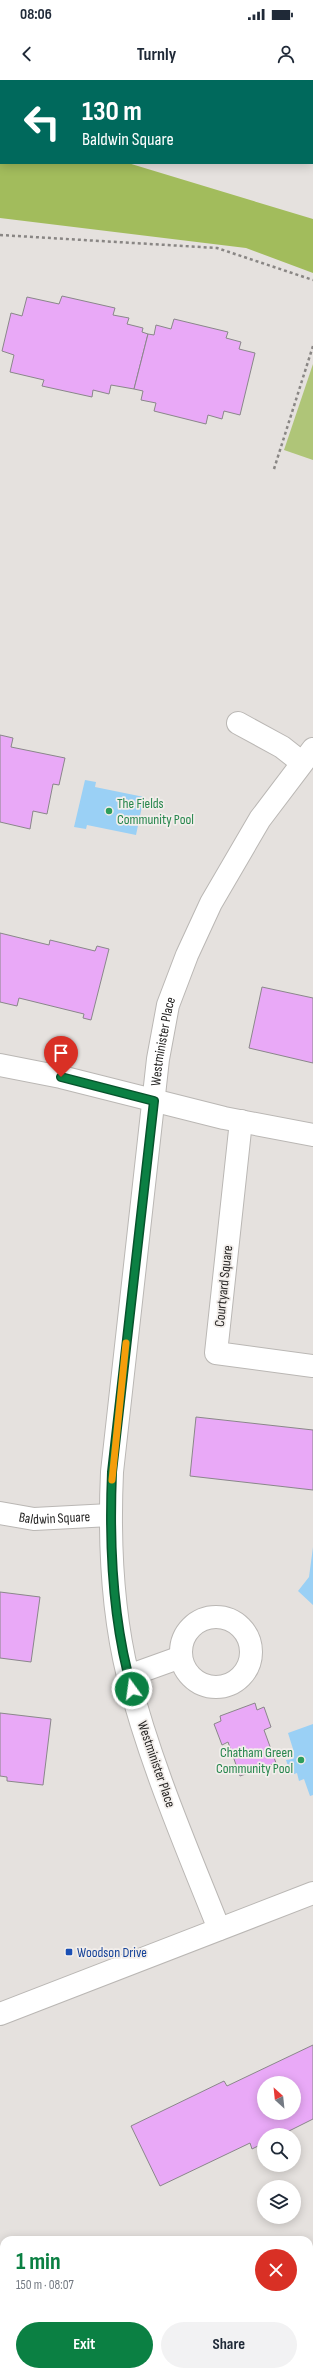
<!DOCTYPE html>
<html lang="en">
<head>
<meta charset="utf-8">
<style>
  body { margin:0; font-family:"Sofia Sans Condensed",sans-serif; background:#f2f2f3; color:#1f2937; height:100vh; display:flex; flex-direction:column; font-size:15px; white-space:nowrap }
  * { box-sizing:border-box; margin:0 }
  p { font-size:13px; color:#747a83 }
  .icon { flex:none; width:22px; height:22px; fill:none; stroke:currentColor; stroke-width:2; stroke-linecap:round; stroke-linejoin:round }
  .map { position:relative; flex:1; overflow:hidden }
  .panel { position:absolute; left:0px; top:2156px; width:313px; height:140px; display:flex; flex-direction:column; background:#fff; border-radius:12px 12px 0 0; box-shadow:0 2px 10px #0003 }
  .panel>* { flex:none }
  .top-card { position:absolute; left:0px; top:0px; width:313px; height:84px; box-shadow:0 2px 10px #0003; background:#00695c; color:#fff; overflow:hidden }
  .needle { width:26px; rotate:333deg }
  .buttons { position:absolute; left:257px; top:1996px; display:grid; gap:8px }
  .buttons a { display:grid; place-items:center; width:44px; height:44px; border-radius:50%; background:#fff; box-shadow:0 2px 10px #0003; font-size:20px }
  .pin { position:absolute; display:grid; place-items:center; width:34px; height:34px; color:#fff; margin:-41px -17px; border-radius:50% 50% 50% 0; rotate:-45deg; box-shadow:0 0 4px #0007 }
  .pin .icon { rotate:45deg }
  .me { position:absolute; width:44px; margin:-22px; rotate:346deg; stroke-linejoin:round; filter:drop-shadow(0 0 3px #0008) }
  .turn { display:flex; align-items:center; gap:14px; height:84px; padding:0 16px; font-size:18px }
  .turn .icon { width:52px; height:52px; stroke-width:2.5 }
  .turn b { display:block; font-size:28px; line-height:34px }
  .round { display:grid; place-items:center; flex:none; width:42px; height:42px; border-radius:21px; background:#f2f2f3 }
  .summary { display:flex; align-items:center; justify-content:space-between; height:68px; padding:0 16px }
  h1 { font-size:24px; font-weight:700; line-height:30px; color:#0b8043 }
  .button { display:flex; gap:8px; margin-top:auto; padding:8px 16px }
  .button a { flex:1; height:46px; border-radius:24px; background:#0b8043; color:#fff; font-size:16px; font-weight:700; line-height:46px; text-align:center }
  .button a+a { background:#f2f2f3; color:#1f2937 }
  .status { display:flex; justify-content:space-between; align-items:center; height:28px; padding:0 20px; background:#fff; direction:ltr }
  .status svg { height:11px; fill:currentColor }
  header { display:flex; justify-content:space-between; align-items:center; height:52px; padding:0 16px; background:#fff; font-size:18px; font-weight:700 }
  .map>svg:first-child { display:block }
</style>
</head>
<body>
<div class="status"><b>08:06</b><svg viewBox="0 0 49 12"><path d="M0 12V9h3v3zM5 12V6h3v6zM10 12V3h3v9zM15 12V0h3v12zM26 1h20v11H26zM47 4h2v5h-2z"/></svg></div>
<header><svg class="icon" aria-label="back" viewBox="0 0 24 24"><path d="M15 5l-7 7 7 7"/></svg>Turnly<svg class="icon" aria-label="person" viewBox="0 0 24 24"><circle cx="12" cy="8" r="4"/><path d="M4 21q1-7 8-7t8 7"/></svg></header>
<div class="map">
<svg width="313" height="2296" viewBox="0 0 313 2296">
  <rect width="100%" height="100%" fill="#e5e1de"/>
  <path fill="#afc578" d="M313,284V380L284,370Z"/>
  <path fill="#a2bc5c" d="M0,45L1,83H128L313,139V193L246,168L0,138Z"/>
  <g fill="#9ad0f5">
    <path d="M85,700L96,702L95,707L144,717L136,755L87,745L86,749L74,747Z"/>
    <path d="M313,1467V1525L298,1511L309,1497Z"/>
    <path d="M313,1644V1715L310,1716L304,1699L299,1701L297,1693L291,1695L286,1680L292,1679L290,1671L293,1669L288,1653Z"/>
  </g>
  <g fill="#e9a9f7" stroke="#8a878a" fill-rule="evenodd">
    <path d="M62,216L115,228L113,235L129,238L127,244L143,248L142,252L148,254L134,309L111,305L109,314L93,310L92,317L42,306L44,300L10,292L14,275L2,271L11,233L22,236L27,217L59,224Z"/>
    <path d="M174,239L228,252L226,258L241,262L239,269L255,273L240,335L224,331L222,339L208,335L206,344L154,331L156,323L141,320L143,311L134,309L148,254L154,255L156,245L171,249Z"/>
    <path d="M0,655L13,658L11,667L65,678L59,705L53,704L47,734L33,731L30,749L0,742Z"/>
    <path d="M0,853L49,865L50,860L95,871L97,866L109,869L91,940L83,938L84,934L19,918L17,926L0,922Z"/>
    <path d="M262,907L313,918V983L249,968Z"/>
    <path d="M196,1337L313,1350V1410L190,1396Z"/>
    <path d="M0,1512L40,1517L31,1582L0,1578Z"/>
    <path d="M255,1623L257,1630L264,1627L271,1647L264,1650L276,1683L240,1696L228,1662L222,1665L214,1644L221,1641L220,1636Z"/>
    <path d="M0,1633L51,1639L43,1705L7,1701V1697L0,1696Z"/>
    <path d="M313,1965V2039L281,2055H264V2063L252,2069L250,2063L160,2106L131,2046L224,2001L227,2006ZM264,2003H294V2033H264Z"/>
  </g>
  <g fill="none" stroke-linecap="round" stroke-linejoin="round">
    <defs>
      <g id="minor">
        <path d="M238,643L282,667L301,682"/>
        <path d="M0,985L61,997L224,1038L313,1055"/>
        <path d="M241,1041L216,1273L313,1286"/>
        <path id="s1" d="M0,1433L34,1439L110,1435"/>
        <circle cx="216" cy="1572" r="35"/>
        <path d="M128,1596L181,1577"/>
        <path id="s2" d="M219,1849C186,1766 150,1683 128,1596C112,1531 109,1459 112,1392L158,979L168,925L187,875L211,823L260,739L313,669"/>
        <path d="M0,1934L313,1813"/>
      </g>
    </defs>
    <use href="#minor" stroke="#bab7b4" stroke-width="24"/>
    <g stroke="#898684" stroke-width="2.5" stroke-dasharray="3 3" stroke-linecap="butt">
      <path d="M0,155L217,168L313,200"/>
      <path d="M274,389L313,266"/>
    </g>
    <use href="#minor" stroke="#fff" stroke-width="22"/>
  </g>
  <g fill="none" stroke-linecap="round" stroke-linejoin="round">
    <defs>
      <path id="route" d="M61,997L154,1021L112,1392C109,1464 112,1540 132,1609"/>
    </defs>
    <use href="#route" stroke="#07532c" stroke-width="10"/>
    <use href="#route" stroke="#0b8043" stroke-width="7"/>
    <path stroke="#f59e0b" stroke-width="7" d="M112,1400L126,1263"/>
  </g>
  <g fill="#2e9e5b" stroke="#f2eeeb" stroke-width="1.5">
    <circle cx="109" cy="731" r="4"/>
    <circle cx="301" cy="1680" r="4"/>
  </g>
  <rect fill="#1a4fb4" stroke="#f2eeeb" stroke-width="1.5" x="65" y="1868" width="8" height="8" rx="2"/>
  <g text-anchor="middle" stroke-width="3.5" stroke-linejoin="round" paint-order="stroke">
    <g font-size="14" fill="#27864d" stroke="#f2eeeb" text-anchor="start">
      <text x="117" y="728">The Fields<tspan x="117" dy="16">Community Pool</tspan></text>
      <text x="293" y="1677" text-anchor="end">Chatham Green<tspan x="293" dy="16">Community Pool</tspan></text>
    </g>
    <g font-size="14" fill="#201f1e" stroke="#f2eeeb">
      <text dy="5" stroke="none"><textPath href="#s2" startOffset="908">Westminister Place</textPath></text>
      <text transform="translate(223 1206) rotate(-84)" y="5">Courtyard Square</text>
      <text dy="5" stroke="none"><textPath href="#s1" startOffset="55">Baldwin Square</textPath></text>
      <text transform="translate(157 1684) rotate(71)" y="5">Westminister Place</text>
    </g>
    <g font-size="14" fill="#164399" stroke="#f2eeeb" text-anchor="start">
      <text x="77" y="1877">Woodson Drive</text>
    </g>
  </g>
</svg>
<div class="buttons">
<a><svg class="needle" viewBox="-14 -14 28 28"><path d="M0-13l5 13h-10z" fill="#e53935"/><path d="M0 13l5-13h-10z" fill="#747a83"/></svg></a>
<a><svg class="icon" aria-label="search" viewBox="0 0 24 24"><circle cx="10" cy="10" r="6"/><path d="M15 15l6 6"/></svg></a>
<a><svg class="icon" aria-label="layers" viewBox="0 0 24 24"><path d="M12 4l9 5-9 5-9-5zM3 14l9 5 9-5"/></svg></a>
</div>
<div class="pin" style="left:61px;top:997px;background:#d93025"><svg class="icon" aria-label="arrive" viewBox="0 0 24 24"><path d="M6 21V4h12l-3 4 3 4H6"/></svg></div>
<svg class="me" style="left:132px;top:1609px" viewBox="-20 -20 40 40"><circle r="17" fill="#0b8043" stroke="#fff" stroke-width="3"/><path d="M0-11L8 9 0 5-8 9z" fill="#fff"/></svg>
<div class="top-card">
<div class="turn"><svg class="icon" aria-label="left" viewBox="0 0 24 24"><path d="M17 20v-9H6M10 6l-5 5 5 5"/></svg><div><b>130 m</b>Baldwin Square</div></div>
</div>
<section class="panel">
<div class="summary"><div><h1>1 min</h1><p>150 m · 08:07</p></div><a class="round" style="background:#d93025;color:#fff"><svg class="icon" aria-label="close" viewBox="0 0 24 24"><path d="M6 6l12 12M18 6L6 18"/></svg></a></div>
<div class="button"><a>Exit</a><a>Share</a></div>
</section>
</div>
</body>
</html>
